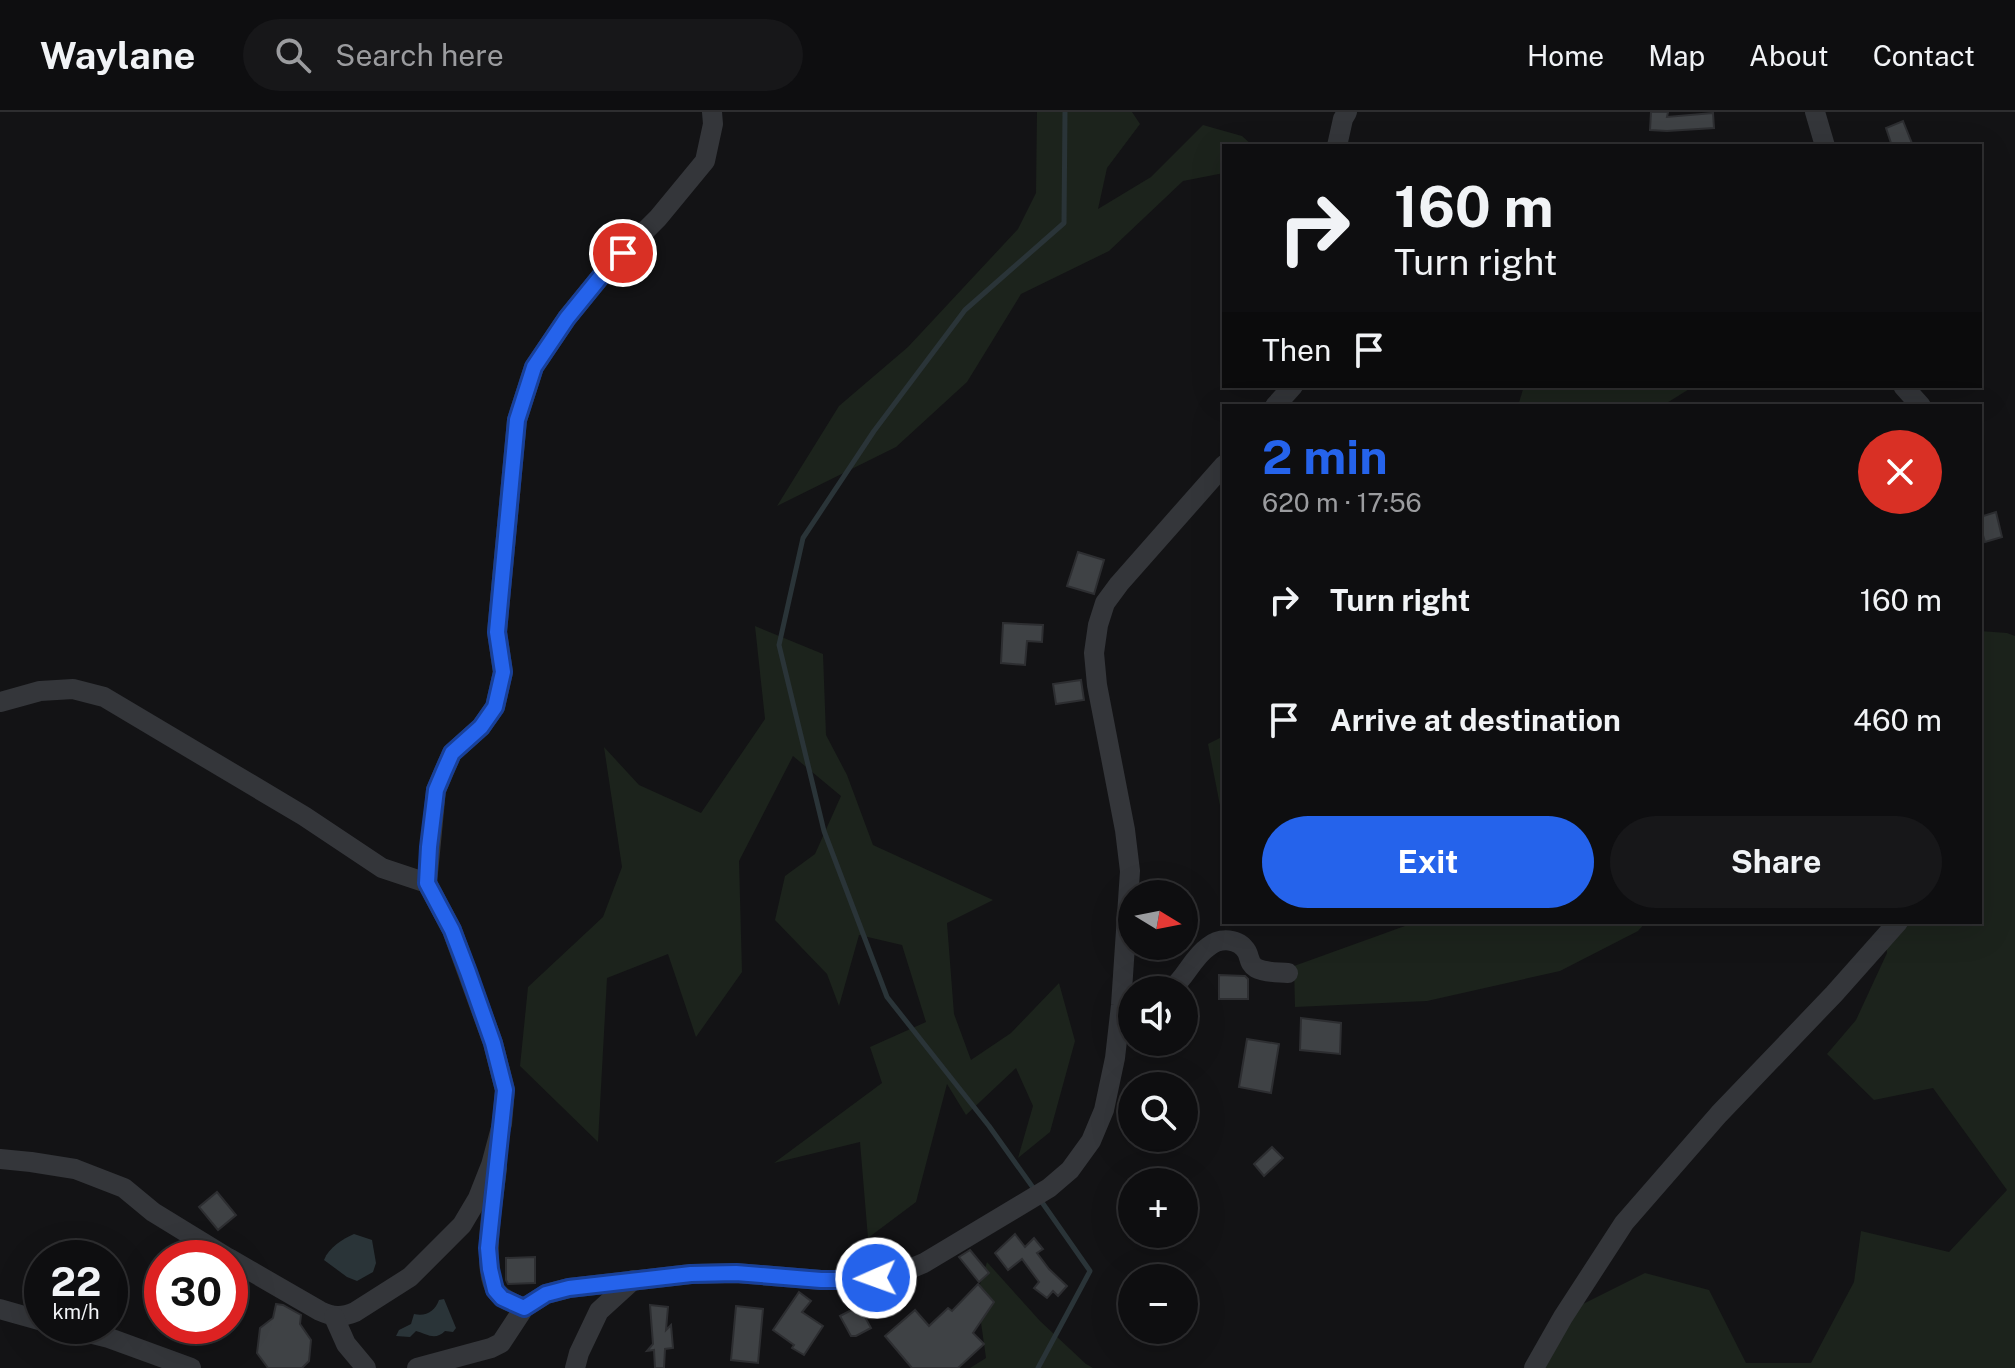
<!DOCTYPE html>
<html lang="en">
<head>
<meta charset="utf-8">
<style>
  body { margin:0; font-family:"Public Sans",sans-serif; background:#171719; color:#f1f3f6; height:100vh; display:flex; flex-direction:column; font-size:30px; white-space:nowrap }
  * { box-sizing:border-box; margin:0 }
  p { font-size:26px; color:#9b9c9f }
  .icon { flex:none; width:44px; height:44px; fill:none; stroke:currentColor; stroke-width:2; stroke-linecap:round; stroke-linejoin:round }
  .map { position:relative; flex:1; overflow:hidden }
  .drawer { position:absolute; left:1222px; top:292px; width:760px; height:520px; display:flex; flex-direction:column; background:#0e0e10; border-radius:0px; box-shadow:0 8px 32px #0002,0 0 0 2px #2e2e30 }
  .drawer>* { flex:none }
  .banner { position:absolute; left:1222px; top:32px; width:760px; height:244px; border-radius:0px; box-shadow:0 8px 32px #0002,0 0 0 2px #2e2e30; background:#0e0e10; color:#f1f3f6; overflow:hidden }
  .needle { width:52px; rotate:100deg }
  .fabs { position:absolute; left:1118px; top:768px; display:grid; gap:16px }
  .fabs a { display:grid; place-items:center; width:80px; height:80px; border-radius:50%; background:#0e0e10; box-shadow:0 8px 32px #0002,0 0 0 2px #2e2e30; font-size:40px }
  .speed { position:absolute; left:24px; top:1128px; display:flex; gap:16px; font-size:40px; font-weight:700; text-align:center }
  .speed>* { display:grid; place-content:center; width:104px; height:104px; border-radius:50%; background:#0e0e10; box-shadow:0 8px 32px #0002,0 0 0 2px #2e2e30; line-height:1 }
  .speed small { font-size:20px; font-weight:400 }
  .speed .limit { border:12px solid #d22; background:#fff; color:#111 }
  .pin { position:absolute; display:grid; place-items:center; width:68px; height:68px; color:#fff; margin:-34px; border:4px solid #fff; border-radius:50%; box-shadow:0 2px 8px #0007 }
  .me { position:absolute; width:88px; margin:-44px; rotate:268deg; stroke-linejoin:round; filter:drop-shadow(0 0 6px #0008) }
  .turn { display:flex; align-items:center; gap:28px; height:168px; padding:0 40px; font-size:36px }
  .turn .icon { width:104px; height:104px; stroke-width:2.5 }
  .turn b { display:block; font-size:56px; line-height:68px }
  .then { display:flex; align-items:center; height:76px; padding:0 40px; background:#0003; gap:16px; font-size:30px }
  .round { display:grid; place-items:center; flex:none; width:84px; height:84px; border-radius:42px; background:#171719 }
  .overview { display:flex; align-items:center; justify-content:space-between; height:136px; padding:0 40px }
  h1 { font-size:48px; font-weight:700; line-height:60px; color:#2563eb }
  .primary-button { display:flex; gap:16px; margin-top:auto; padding:16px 40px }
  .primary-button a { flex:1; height:92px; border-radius:48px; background:#2563eb; color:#fff; font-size:32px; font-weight:700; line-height:92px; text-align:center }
  .primary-button a+a { background:#171719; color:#f1f3f6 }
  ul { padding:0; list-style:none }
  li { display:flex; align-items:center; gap:24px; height:120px; padding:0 40px }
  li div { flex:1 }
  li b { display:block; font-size:30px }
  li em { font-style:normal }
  header { display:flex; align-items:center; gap:48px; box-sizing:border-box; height:112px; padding:0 40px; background:#0e0e10; border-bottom:2px solid #2e2e30 }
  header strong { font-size:38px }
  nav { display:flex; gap:44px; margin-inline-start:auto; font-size:28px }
  .search { width:560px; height:72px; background:#171719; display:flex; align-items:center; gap:20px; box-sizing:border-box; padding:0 28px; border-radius:44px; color:#9b9c9f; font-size:30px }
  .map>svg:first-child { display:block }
</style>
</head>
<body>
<header>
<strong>Waylane</strong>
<div class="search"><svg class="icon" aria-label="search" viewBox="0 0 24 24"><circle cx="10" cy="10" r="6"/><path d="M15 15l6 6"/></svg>Search here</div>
<nav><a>Home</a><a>Map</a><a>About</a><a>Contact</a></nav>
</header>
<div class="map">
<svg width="2015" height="1256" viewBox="0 0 2015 1256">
  <rect width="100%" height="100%" fill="#131315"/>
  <g fill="#1c231c">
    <path d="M1037,0H1132L1140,12L1107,56L1098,97L1151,65L1203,13L1242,24L1253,34H1224V61L1183,69L1109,139L1021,182L967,270L896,335L777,394L839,294L908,235L1018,117L1036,81Z"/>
    <path d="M1524,274H1694L1662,294H1518Z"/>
    <path d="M755,514L823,542L826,623L847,663L873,733L993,788L947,811L954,902L971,948L1011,921L1059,871L1075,929L1050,1020L1018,1046L1033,994L1016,956L966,1003L947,972L916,1090L868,1126L860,1030L774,1051L882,971L870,935L926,910L902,833L859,823L839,894L827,862L775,808L785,764L815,742L841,684L793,644L739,749L742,860L696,925L668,842L607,866L598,1030L520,954L528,875L603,805L622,755L604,635L639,673L701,701L765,607Z"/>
    <path d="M1980,519L2007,521L2015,524V1256H1529L1567,1200L1645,1161L1709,1178L1746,1251H1811L1854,1170L1861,1119L1949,1140L2007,1078L1933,976L1874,988L1827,942L1856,908L1887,841L1884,810H1980Z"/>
    <path d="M1224,624V705L1222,704L1208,632Z"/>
    <path d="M1416,810H1646L1638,819L1560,859L1427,889L1295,895L1294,854Z"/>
    <path d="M987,1150L1040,1209L1086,1252L1093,1256H970L986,1246L977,1182Z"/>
  </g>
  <g fill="#2a3438">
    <path d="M354,1122L372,1128L376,1151L373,1160L357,1169L347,1165L324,1148C329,1135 343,1127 354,1122Z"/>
    <path d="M444,1187L456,1216L453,1220L445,1219C435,1229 427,1222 416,1219L410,1225L396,1224L399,1218L411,1212L414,1202C426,1205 435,1199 439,1188Z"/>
  </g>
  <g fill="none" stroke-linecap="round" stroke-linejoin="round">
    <g stroke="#2a3438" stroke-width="5">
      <path d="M1034,1077L989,1014L887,885L824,719L779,533L803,426L874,319L965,198L1064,111L1065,0"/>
      <path d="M1038,1256L1090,1159L1039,1086"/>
    </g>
  </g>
  <g fill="#3f4245" stroke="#2d2e31" stroke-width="2">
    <path d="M1651,0H1668L1667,5L1713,1L1714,16L1667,19L1650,18Z"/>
    <path d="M1903,9L1913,34H1892L1886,16Z"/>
    <path d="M1996,400L2002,425L1985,430L1980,413V405Z"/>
    <path d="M1078,440L1104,448L1094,482L1067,474Z"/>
    <path d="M1003,511L1043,513L1042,530L1027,529L1025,553L1001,551Z"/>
    <path d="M1081,568L1084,588L1056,592L1053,572Z"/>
    <path d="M1219,863L1245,864L1248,867V887H1219Z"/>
    <path d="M1301,906L1341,911L1340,942L1300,938Z"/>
    <path d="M1247,927L1279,932L1271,981L1239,975Z"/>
    <path d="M1272,1035L1283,1046L1264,1064L1254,1052Z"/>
    <path d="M217,1080L236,1103L218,1118L199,1095Z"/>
    <path d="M1015,1122L1025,1135L1034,1126L1043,1137L1037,1141L1049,1157L1067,1174L1058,1184L1053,1179L1047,1186L1034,1176L1039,1170L1022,1147L1008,1158L995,1141Z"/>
    <path d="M970,1138L989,1161L979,1170L959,1145Z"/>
    <path d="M535,1145V1171L508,1172L506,1168V1146Z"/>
    <path d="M978,1172L994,1190L973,1221L984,1232L958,1256H912L885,1224L915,1198L929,1214L948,1196L952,1199Z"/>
    <path d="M799,1180L811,1189L802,1200L823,1214L804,1243L792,1236L794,1233L773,1218Z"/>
    <path d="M276,1192L283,1193L301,1203L300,1212L311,1228L309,1249L302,1256H268L257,1241L260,1216L273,1206Z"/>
    <path d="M650,1193L668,1195L666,1218L671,1213L673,1236L665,1237L664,1256H655L654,1238L647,1239L653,1232Z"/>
    <path d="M736,1194L763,1197L758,1251L731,1248Z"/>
    <path d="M859,1194L871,1216L856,1224H851L840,1204Z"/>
  </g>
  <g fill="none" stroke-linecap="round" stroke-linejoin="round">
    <g stroke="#34363a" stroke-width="20">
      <path d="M1815,0L1825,34"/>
      <path d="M1337,34L1343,7L1347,0"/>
      <path d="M1903,274L1921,294"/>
      <path d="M1275,294L1293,274"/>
      <path d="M0,590L40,579L73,577L104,585L304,704L382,756L427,771L452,818L493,931L505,978L502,1012L491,1053L478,1086L462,1113L410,1165L355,1200C341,1206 333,1205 320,1199L230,1147"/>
      <path d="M427,771L436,678L452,641L481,615L495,595L503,560L497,520L517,308L534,255L567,206L606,158L658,106L705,49L713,12L712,0"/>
      <path d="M1170,878C1186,866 1192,846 1208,835C1220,825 1239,826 1247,840C1250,846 1249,852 1256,856C1265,861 1278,860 1288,861"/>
      <path d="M0,1047L31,1050L75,1057L124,1076L153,1100L228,1146"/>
      <path d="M497,1056C494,1085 480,1157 497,1180C503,1188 515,1192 524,1196"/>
      <path d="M0,1197L42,1209"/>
      <path d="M334,1205L346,1232L366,1256"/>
      <path d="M61,1214L109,1226L191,1256"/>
      <path d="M417,1256L491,1236L501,1231L524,1196L546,1182L569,1176L691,1162L736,1161L821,1168H860L893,1164L924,1151L1049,1076L1070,1058L1091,1029L1104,998L1115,946L1121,893L1130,759L1125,718L1097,573L1094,541L1098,513L1105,491L1119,472L1224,353"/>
      <path d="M575,1256L579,1241L599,1199L633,1168"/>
      <path d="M1534,1256L1563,1205L1624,1111L1719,1002L1834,882L1898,810"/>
    </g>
  </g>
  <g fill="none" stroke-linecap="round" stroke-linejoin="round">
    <defs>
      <path id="route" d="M623,141L606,158L567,206L534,255L517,308L497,520L503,560L495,595L481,615L452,641L444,659L436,678L429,735L427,771L452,818L468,860L493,931L505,978L488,1136L490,1157L495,1178L502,1186L524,1196L546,1182L569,1176L691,1162L736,1161L821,1168H860L876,1166"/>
    </defs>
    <use href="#route" stroke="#184099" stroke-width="20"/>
    <use href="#route" stroke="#2563eb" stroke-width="14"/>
  </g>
</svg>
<div class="fabs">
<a><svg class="needle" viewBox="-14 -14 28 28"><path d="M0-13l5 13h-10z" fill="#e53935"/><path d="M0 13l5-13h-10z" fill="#9b9c9f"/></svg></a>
<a><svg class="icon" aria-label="sound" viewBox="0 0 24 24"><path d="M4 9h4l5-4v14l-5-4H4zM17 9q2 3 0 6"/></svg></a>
<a><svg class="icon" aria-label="search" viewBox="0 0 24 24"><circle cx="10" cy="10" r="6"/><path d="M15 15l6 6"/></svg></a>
<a>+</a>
<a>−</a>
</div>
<div class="speed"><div>22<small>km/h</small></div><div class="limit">30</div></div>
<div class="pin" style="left:623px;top:141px;background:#d93025"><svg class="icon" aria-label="arrive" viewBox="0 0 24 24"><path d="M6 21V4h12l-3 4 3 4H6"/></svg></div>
<svg class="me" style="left:876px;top:1166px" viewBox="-20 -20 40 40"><circle r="17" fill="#2563eb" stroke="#fff" stroke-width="3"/><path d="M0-11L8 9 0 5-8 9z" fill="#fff"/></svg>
<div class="banner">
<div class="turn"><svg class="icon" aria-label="right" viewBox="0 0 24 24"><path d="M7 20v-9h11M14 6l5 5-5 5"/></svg><div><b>160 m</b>Turn right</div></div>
<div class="then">Then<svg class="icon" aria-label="arrive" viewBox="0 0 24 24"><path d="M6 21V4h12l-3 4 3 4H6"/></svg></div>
</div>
<section class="drawer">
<div class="overview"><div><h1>2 min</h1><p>620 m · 17:56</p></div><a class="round" style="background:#d93025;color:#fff"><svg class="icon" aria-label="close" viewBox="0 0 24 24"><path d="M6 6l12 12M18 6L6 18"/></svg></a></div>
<ul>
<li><svg class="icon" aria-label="right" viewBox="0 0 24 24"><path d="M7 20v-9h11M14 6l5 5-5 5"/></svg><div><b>Turn right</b></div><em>160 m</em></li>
<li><svg class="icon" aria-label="arrive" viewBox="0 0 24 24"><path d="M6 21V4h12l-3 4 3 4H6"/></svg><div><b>Arrive at destination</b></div><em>460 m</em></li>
</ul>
<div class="primary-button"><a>Exit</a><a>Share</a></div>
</section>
</div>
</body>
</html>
